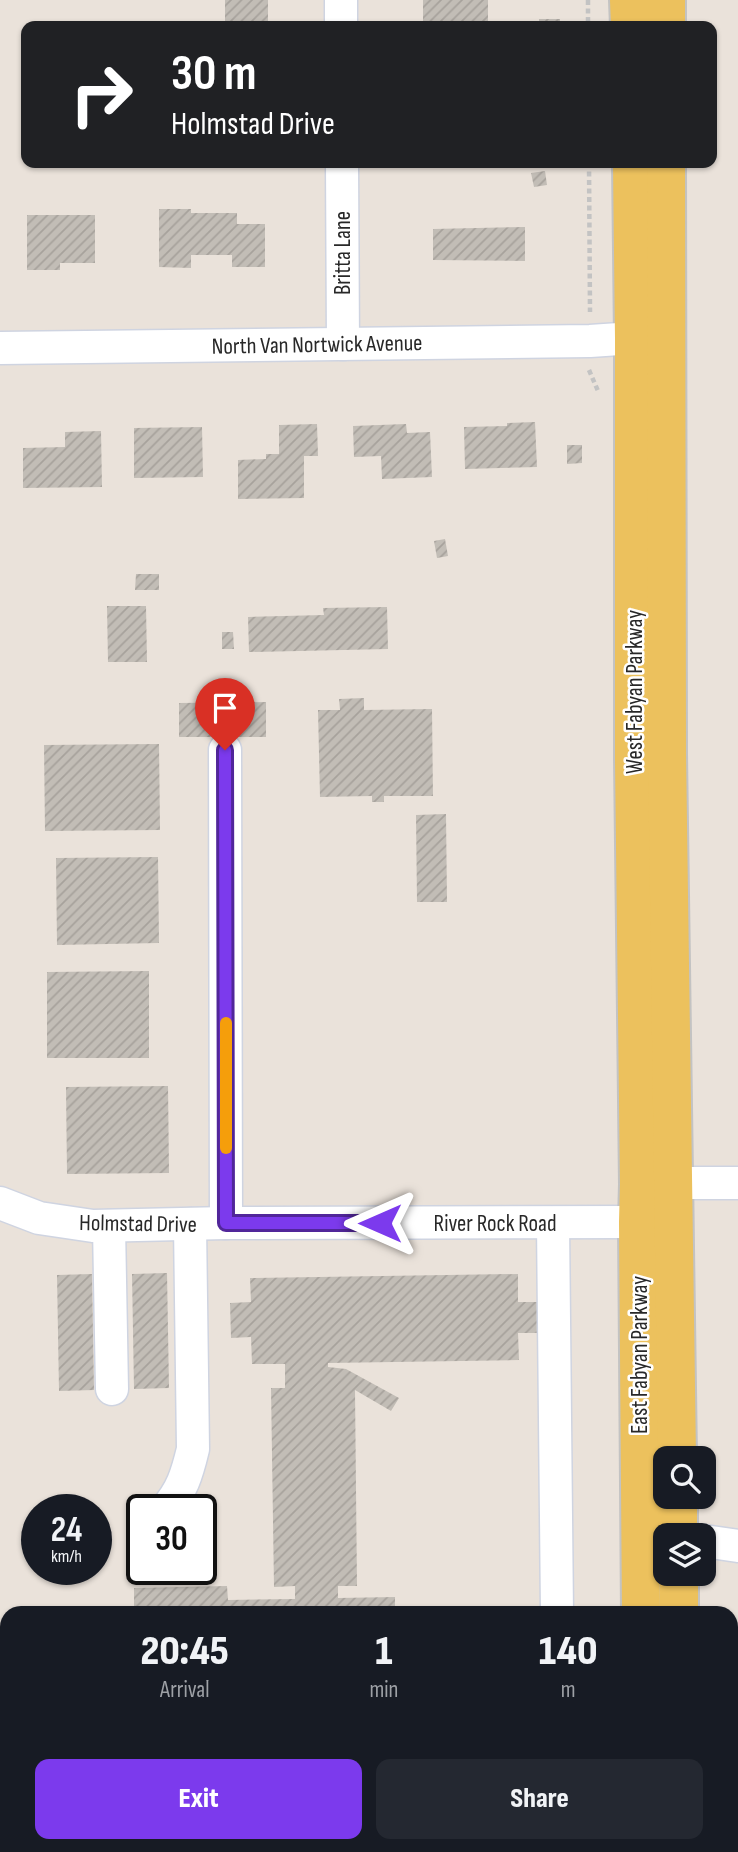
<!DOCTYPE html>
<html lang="en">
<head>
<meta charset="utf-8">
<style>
  body { margin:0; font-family:"Sofia Sans Condensed",sans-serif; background:#242831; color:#f1f3f6; height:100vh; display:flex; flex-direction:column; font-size:26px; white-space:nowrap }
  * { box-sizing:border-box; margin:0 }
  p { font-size:23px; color:#9ea1a6 }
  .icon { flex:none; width:38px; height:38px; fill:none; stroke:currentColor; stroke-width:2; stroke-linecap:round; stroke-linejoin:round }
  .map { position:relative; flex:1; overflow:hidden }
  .sheet { position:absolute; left:0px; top:1606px; width:738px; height:247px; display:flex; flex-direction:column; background:#171b24; border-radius:21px 21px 0 0; box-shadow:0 2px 5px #0004 }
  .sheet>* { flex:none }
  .banner { position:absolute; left:21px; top:21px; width:696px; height:147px; border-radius:14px; box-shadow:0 2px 5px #0004; background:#202124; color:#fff; overflow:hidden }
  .fabs { position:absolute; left:653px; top:1446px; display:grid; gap:14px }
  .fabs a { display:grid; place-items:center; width:63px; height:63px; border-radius:14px; background:#171b24; box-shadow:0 2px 5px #0004; font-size:35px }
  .speed { position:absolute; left:21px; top:1494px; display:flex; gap:14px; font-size:35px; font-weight:700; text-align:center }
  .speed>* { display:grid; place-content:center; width:91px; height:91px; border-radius:50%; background:#171b24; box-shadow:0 2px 5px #0004; line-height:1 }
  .speed small { font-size:18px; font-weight:400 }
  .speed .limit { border:4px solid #111; border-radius:10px; background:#fff; color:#111 }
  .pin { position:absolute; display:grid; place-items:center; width:60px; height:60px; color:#fff; margin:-72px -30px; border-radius:50% 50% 50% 0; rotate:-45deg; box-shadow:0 0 7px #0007 }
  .pin .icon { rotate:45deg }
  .me { position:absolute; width:77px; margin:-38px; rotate:270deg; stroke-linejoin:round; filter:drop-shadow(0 0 5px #0008) }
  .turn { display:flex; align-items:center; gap:24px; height:147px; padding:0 35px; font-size:32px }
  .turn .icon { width:91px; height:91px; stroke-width:2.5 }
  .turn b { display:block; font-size:49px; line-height:60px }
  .eta { display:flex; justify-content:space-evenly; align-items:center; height:119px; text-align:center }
  .eta b { font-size:42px; font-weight:800; line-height:49px }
  .cta { display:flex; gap:14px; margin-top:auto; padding:14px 35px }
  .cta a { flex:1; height:80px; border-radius:14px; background:#7c3aed; color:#fff; font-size:28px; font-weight:800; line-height:80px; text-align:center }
  .cta a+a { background:#242831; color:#f1f3f6 }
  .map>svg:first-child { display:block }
</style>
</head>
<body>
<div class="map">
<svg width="738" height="1852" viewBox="0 0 738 1852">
  <defs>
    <pattern id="building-hatch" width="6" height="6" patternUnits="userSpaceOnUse" patternTransform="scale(1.75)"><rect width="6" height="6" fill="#c2bdb6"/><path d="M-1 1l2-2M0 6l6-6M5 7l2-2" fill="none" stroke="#a7a29c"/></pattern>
  </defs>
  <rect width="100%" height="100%" fill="#eae2da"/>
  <g fill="url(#building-hatch)">
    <rect x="225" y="0" width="43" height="26"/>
    <rect x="423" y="0" width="65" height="24"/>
    <rect x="539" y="19" width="21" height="7"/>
    <path d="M545,171L547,185L534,187L531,173Z"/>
    <path d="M159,209H191V213H237V224H265V267H232V255H191V268L159,267Z"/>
    <path d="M27,215H95V263H60V270H27Z"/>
    <path d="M525,227V261L433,260V229Z"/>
    <path d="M535,422L537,467L465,469L464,427L507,426V423Z"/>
    <path d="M317,424L318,456H304V498L238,499V460L266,459V454H279V425Z"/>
    <path d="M406,424L407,433L430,432L432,477L382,479L381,456L354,457L353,426Z"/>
    <path d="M202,427L203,477L134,478V428Z"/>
    <path d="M101,431L102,487L23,488V448L65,447V432Z"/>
    <path d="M567,445H582V463L567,464Z"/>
    <path d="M445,539L448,556L437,558L434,541Z"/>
    <path d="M136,574H159V590H135Z"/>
    <path d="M107,606H146L147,662H108Z"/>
    <path d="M387,607L388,649L249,652L248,617L324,615L323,608Z"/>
    <path d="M222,632H233L234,649H222Z"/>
    <path d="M364,698V710L432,709L433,796H384V802H372V796L320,797L318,710H340L339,699Z"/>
    <path d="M266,702V737H179V703Z"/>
    <path d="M159,744L160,830L45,831L44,745Z"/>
    <path d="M446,814L447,902H417L416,815Z"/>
    <path d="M158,857L159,943L57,945L56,858Z"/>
    <path d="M149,971V1058H47V972Z"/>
    <path d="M168,1086L169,1173L67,1174L66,1087Z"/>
    <path d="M167,1273L169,1388L134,1389L132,1274Z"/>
    <path d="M92,1274L94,1390L59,1391L57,1275Z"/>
    <path d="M518,1274V1302H540V1333H518L519,1360L328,1363V1367L346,1369L399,1398L391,1411L355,1390L357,1586H338V1598L395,1597V1614H134V1588L227,1586L228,1600L295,1599V1586L274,1587L271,1388H285V1364H252L251,1337L231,1338L230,1303L251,1302L250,1278Z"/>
    <rect x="274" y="1846" width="87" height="6"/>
  </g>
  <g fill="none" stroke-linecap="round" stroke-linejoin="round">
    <defs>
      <g id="minor">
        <path d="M341,0V26"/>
        <path d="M342,163L343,344"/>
        <path d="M0,348L590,341L634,338"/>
        <path d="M225,750L226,1223"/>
        <path d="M651,1183H738"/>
        <path d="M0,1203L39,1218L93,1226L226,1223L638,1222"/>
        <path d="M553,1223L557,1614"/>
        <path d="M109,1226L112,1389"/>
        <path d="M165,1510C182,1491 187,1474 193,1449L190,1224"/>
        <path d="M704,1541L738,1546"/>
        <path d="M560,1846L561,1852"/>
      </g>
      <g id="major">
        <path d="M629,0L630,26"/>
        <path d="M666,0V26"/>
        <path d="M632,163L634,338V759L639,1184L638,1222L641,1614"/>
        <path d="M666,163L667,754L677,1458"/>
        <path d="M678,1496V1535"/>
        <path d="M679,1573V1614"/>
        <path d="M642,1846V1852"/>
        <path d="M681,1846V1852"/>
      </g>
    </defs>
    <use href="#minor" stroke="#cfd4e1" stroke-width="35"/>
    <use href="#major" stroke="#c3c3c3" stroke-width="42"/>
    <g stroke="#c3c3c3" stroke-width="4.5" stroke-dasharray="5 3.5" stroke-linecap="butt">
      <path d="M588,0V26"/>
      <path d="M589,163L590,312"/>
      <path d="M589,370L598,391"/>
    </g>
    <use href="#minor" stroke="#fff" stroke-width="32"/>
    <use href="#major" stroke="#ecc15d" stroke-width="38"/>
  </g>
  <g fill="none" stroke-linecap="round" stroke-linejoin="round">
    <defs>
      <path id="route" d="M225,750L226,1223H380"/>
    </defs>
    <use href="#route" stroke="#51269a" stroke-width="18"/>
    <use href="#route" stroke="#7c3aed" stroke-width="12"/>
    <path stroke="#f59e0b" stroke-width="12" d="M226,1023V1148"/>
  </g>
  <g text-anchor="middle" stroke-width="5" stroke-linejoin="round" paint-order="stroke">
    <g font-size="23" fill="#282828" stroke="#fff">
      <text transform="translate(342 253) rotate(-90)" y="8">Britta Lane</text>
      <text transform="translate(317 344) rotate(-1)" y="8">North Van Nortwick Avenue</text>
      <text transform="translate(634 692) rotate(-90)" y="8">West Fabyan Parkway</text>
      <text transform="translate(138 1223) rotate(1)" y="8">Holmstad Drive</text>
      <text x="495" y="1231">River Rock Road</text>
      <text transform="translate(639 1355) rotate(-90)" y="8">East Fabyan Parkway</text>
    </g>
  </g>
</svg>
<div class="fabs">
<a><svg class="icon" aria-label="search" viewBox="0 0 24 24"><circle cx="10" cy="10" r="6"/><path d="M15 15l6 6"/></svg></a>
<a><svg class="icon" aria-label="layers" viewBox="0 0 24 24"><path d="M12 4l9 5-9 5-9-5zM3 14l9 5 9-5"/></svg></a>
</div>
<div class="speed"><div>24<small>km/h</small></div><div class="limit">30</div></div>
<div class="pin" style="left:225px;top:750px;background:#d93025"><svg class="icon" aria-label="arrive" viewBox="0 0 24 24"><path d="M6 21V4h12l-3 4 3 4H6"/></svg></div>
<svg class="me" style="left:380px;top:1223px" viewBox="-20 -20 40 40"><path d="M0-17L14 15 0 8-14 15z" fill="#7c3aed" stroke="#fff" stroke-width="4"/></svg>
<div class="banner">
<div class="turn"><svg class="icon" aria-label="right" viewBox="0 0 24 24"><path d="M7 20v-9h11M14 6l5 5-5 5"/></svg><div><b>30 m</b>Holmstad Drive</div></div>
</div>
<section class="sheet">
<div class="eta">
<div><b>20:45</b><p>Arrival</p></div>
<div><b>1</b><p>min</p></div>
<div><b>140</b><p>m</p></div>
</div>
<div class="cta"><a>Exit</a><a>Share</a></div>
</section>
</div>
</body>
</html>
